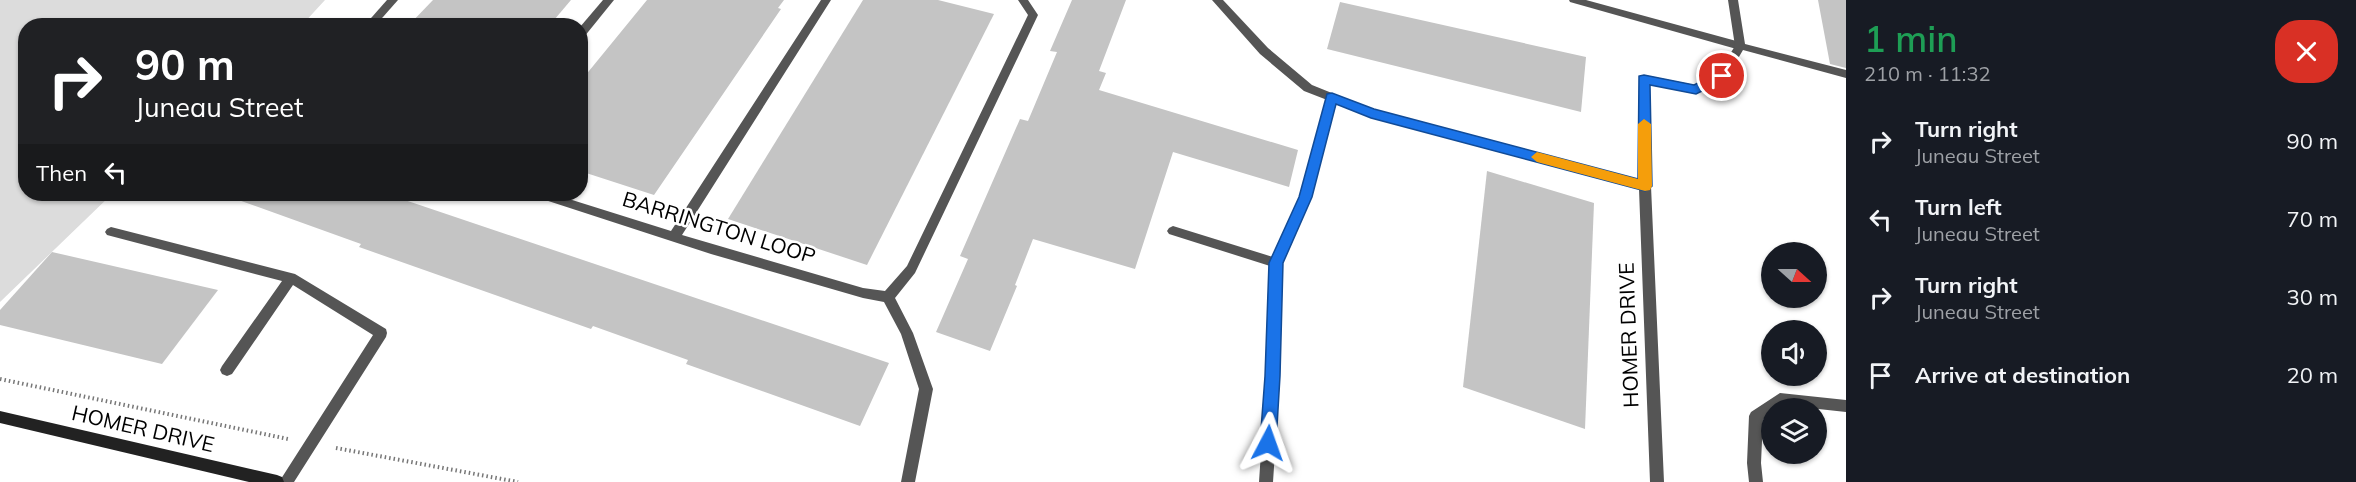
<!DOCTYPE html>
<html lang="en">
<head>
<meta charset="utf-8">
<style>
  body { margin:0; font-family:Mulish,sans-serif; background:#20242c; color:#f1f3f6; height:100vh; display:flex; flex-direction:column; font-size:22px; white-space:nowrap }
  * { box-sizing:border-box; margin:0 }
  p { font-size:20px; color:#9ea1a6 }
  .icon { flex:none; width:33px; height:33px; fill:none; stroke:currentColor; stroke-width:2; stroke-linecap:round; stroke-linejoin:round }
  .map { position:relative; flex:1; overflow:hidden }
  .sheet { display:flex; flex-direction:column; background:#171b24; width:510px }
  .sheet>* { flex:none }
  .guide { position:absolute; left:18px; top:18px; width:570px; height:183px; border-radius:24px; box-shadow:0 2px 4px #0004; background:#202124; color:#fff; overflow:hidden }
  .needle { width:39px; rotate:111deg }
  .buttons { position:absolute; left:1761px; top:242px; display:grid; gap:12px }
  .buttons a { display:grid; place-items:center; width:66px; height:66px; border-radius:50%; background:#171b24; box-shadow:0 2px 4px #0004; font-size:30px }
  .pin { position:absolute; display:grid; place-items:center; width:51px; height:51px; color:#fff; margin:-26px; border:3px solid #fff; border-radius:50%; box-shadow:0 2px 6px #0007 }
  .me { position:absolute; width:66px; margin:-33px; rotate:4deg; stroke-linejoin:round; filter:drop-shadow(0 0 4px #0008) }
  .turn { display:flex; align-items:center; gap:21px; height:126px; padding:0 18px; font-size:27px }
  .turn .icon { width:78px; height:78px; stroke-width:2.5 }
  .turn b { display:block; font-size:42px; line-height:51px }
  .then { display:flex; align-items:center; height:57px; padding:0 18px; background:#0003; gap:12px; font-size:22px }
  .round { display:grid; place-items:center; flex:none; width:63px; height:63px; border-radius:24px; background:#20242c }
  .summary { display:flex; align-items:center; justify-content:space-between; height:102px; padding:0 18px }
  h1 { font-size:36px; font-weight:600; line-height:45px; color:#1e9e55 }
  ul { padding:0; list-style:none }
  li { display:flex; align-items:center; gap:18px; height:78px; padding:0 18px }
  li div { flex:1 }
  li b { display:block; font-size:22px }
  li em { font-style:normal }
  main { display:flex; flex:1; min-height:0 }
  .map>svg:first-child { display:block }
</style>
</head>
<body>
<main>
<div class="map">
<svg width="1846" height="482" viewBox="0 0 1846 482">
  <rect width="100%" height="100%" fill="#fff"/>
  <path fill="#dcdcdc" d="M0,0H325L302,25L26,26V194H112L0,302Z"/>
  <g fill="#c4c4c4">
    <path d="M433,0H571L549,26H408Z"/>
    <path d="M647,0H784L778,8L781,9L654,195L580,171V82Z"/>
    <path d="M863,0H938L994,14L867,265L728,219Z"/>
    <path d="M1072,0H1126L1099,71L1106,73L1099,90L1298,150L1289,187L1173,152L1135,269L1033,239L1015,285L1017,286L990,351L936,332L968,259L960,256L1020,119L1028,121L1057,52L1050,51Z"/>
    <path d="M1818,0H1846V68L1830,64Z"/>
    <path d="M1340,2L1586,57L1581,112L1327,49Z"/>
    <path d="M1487,171L1594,203L1585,429L1463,387Z"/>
    <path d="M230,194H387L889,363L860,426L686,364L688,360L593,326L591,329L359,247L361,244L230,197Z"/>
    <path d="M52,252L218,290L162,364L0,325V310Z"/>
  </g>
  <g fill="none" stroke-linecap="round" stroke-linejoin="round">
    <g stroke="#777" stroke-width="4" stroke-dasharray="1.5 3" stroke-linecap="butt">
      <path d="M0,379L288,439"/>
      <path d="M336,448L518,482"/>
    </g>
    <g fill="#555" fill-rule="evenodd">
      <path d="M1569,0H1586L1740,42L1745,46L1740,50L1570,2Z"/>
      <path d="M1332,93L1337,97L1311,197L1282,263L1280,376L1273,482H1259L1266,376L1270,266L1169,234L1167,231L1169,228L1173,226L1273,257L1299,197L1327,97Z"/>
      <path d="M111,227L295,274L386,329L387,333L386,337L294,482H279L373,335L293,285L232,374L227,376L222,374L220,370L222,366L282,281L107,235L105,232L107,229Z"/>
      <path d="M1780,393L1846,400V412L1782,405L1778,408H1772V413L1763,419L1761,463L1763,482H1749L1747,463L1749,416L1751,412Z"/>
    </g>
    <g fill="#555" fill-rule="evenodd">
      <path d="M387,0H398L375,26H364Z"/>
      <path d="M603,0H614L584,37H580V27Z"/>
      <path d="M821,0H831L682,235L863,288L885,291L907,266L1028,15L1018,0H1028L1038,15L915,273L895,298L913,333L933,389L915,482H901L919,389L901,334L884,302L863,298L711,254L536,197L534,194H553L671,231Z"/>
      <path d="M1212,0H1223L1268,48L1312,85L1374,110L1639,180V79L1644,75L1695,85L1718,73L1735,46L1728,0H1738L1745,44L1846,70V78L1743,50L1726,79L1700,92L1696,93L1649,84L1651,186L1664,482H1650L1639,189L1371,117L1304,91L1260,54Z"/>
    </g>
    <path fill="#222" fill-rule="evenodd" d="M0,411L277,475L282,477L284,482H249L0,423Z"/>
  </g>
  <path fill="#1a73e8" stroke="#114b97" stroke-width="1.5" d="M1722,71L1727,73V79L1696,94L1650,85L1652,186L1645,191L1371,118L1336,104L1312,197L1283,263L1280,376L1276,443L1274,448L1268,450L1263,448L1260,443L1265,376L1269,263L1299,197L1327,94L1332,93L1374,109L1638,179L1639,76L1644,75L1694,85Z"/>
  <path fill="#f59e0b" d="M1644,119L1651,124L1652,186L1650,190L1645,191L1537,162L1531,157L1537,152L1638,179V124Z"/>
  <g text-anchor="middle" stroke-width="5" stroke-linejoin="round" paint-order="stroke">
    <g font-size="21" fill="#000" stroke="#fff">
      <text transform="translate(719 228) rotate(17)" y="7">BARRINGTON LOOP</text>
      <text transform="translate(1629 335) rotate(-92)" y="7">HOMER DRIVE</text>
      <text transform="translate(143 429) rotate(13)" y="7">HOMER DRIVE</text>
    </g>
  </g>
</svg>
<div class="buttons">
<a><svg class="needle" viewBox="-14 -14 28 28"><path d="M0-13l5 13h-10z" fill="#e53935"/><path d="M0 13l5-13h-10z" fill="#9ea1a6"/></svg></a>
<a><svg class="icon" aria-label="sound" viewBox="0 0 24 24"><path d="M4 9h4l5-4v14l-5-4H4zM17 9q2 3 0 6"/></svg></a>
<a><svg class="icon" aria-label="layers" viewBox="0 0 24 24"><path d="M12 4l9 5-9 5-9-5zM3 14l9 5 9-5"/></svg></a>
</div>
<div class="pin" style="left:1722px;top:76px;background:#d93025"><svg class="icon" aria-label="arrive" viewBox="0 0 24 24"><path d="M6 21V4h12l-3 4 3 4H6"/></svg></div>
<svg class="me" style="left:1268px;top:443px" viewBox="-20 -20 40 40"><path d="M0-17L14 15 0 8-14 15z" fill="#1a73e8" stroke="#fff" stroke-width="4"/></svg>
<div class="guide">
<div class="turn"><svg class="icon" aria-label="right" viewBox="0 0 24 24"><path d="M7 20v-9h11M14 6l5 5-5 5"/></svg><div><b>90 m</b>Juneau Street</div></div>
<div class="then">Then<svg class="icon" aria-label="left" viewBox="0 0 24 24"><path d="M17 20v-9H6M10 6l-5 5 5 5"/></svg></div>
</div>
</div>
<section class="sheet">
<div class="summary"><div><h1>1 min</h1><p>210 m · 11:32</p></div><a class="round" style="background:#d93025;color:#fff"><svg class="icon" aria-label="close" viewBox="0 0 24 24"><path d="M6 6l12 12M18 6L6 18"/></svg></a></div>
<ul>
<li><svg class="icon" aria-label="right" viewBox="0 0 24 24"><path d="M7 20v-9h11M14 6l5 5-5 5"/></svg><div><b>Turn right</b><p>Juneau Street</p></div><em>90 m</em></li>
<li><svg class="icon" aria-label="left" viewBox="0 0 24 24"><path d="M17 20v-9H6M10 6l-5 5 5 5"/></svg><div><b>Turn left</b><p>Juneau Street</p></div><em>70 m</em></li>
<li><svg class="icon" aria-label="right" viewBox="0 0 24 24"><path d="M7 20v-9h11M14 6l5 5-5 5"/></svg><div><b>Turn right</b><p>Juneau Street</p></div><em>30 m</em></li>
<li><svg class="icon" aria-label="arrive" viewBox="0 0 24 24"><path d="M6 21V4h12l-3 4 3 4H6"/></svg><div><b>Arrive at destination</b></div><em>20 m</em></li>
</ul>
</section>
</main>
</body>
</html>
